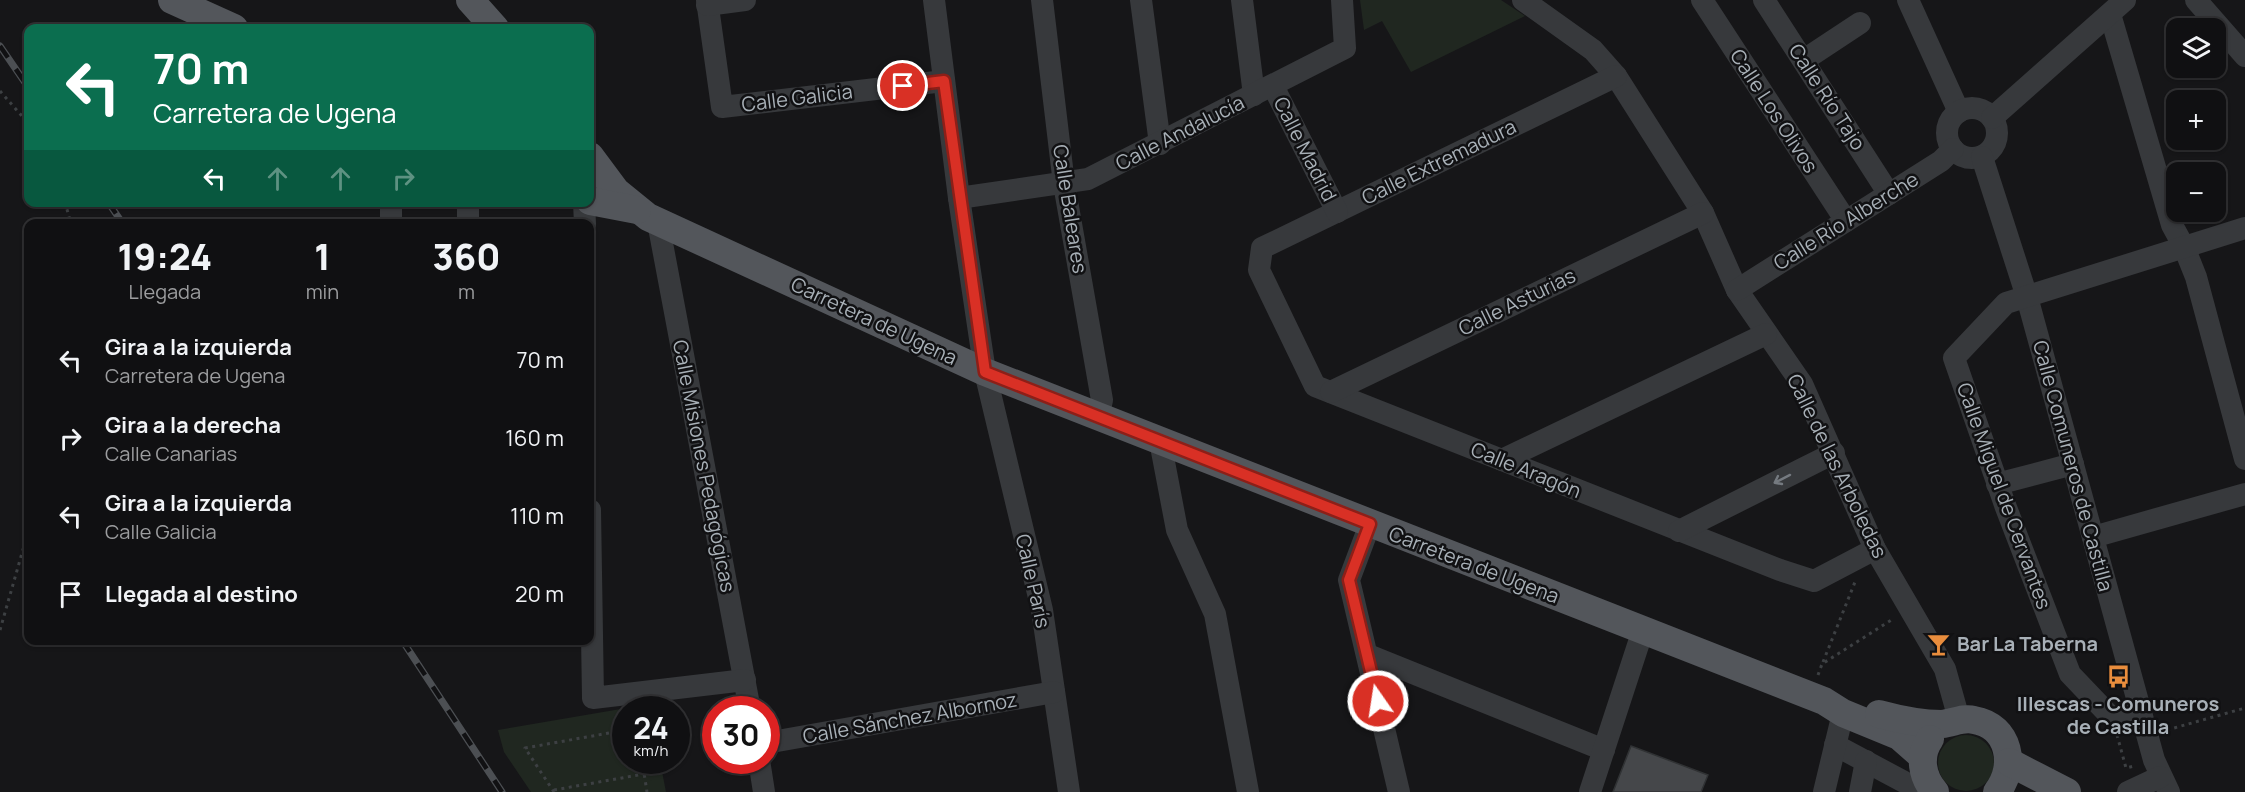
<!DOCTYPE html>
<html lang="es">
<head>
<meta charset="utf-8">
<style>
  body { margin:0; font-family:Manrope,sans-serif; background:#19191b; color:#f1f3f6; height:100vh; display:flex; flex-direction:column; font-size:22px; white-space:nowrap }
  * { box-sizing:border-box; margin:0 }
  p { font-size:20px; color:#9c9d9f }
  .icon { flex:none; width:33px; height:33px; fill:none; stroke:currentColor; stroke-width:2; stroke-linecap:round; stroke-linejoin:round }
  .map { position:relative; flex:1; overflow:hidden }
  .side { position:absolute; left:24px; top:219px; width:570px; height:426px; display:flex; flex-direction:column; background:#101012; border-radius:12px; box-shadow:0 2px 4px #0004,0 0 0 2px #303032 }
  .side>* { flex:none }
  .hud { position:absolute; left:24px; top:24px; width:570px; height:183px; border-radius:12px; box-shadow:0 2px 4px #0004,0 0 0 2px #303032; background:#0b6e4f; color:#fff; overflow:hidden }
  .controls { position:absolute; left:2166px; top:18px; display:grid; gap:12px }
  .controls a { display:grid; place-items:center; width:60px; height:60px; border-radius:12px; background:#101012; box-shadow:0 2px 4px #0004,0 0 0 2px #303032; font-size:30px }
  .speed { position:absolute; left:612px; top:696px; display:flex; gap:12px; font-size:30px; font-weight:700; text-align:center }
  .speed>* { display:grid; place-content:center; width:78px; height:78px; border-radius:50%; background:#101012; box-shadow:0 2px 4px #0004,0 0 0 2px #303032; line-height:1 }
  .speed small { font-size:15px; font-weight:400 }
  .speed .limit { border:9px solid #d22; background:#fff; color:#111 }
  .pin { position:absolute; display:grid; place-items:center; width:51px; height:51px; color:#fff; margin:-26px; border:3px solid #fff; border-radius:50%; box-shadow:0 2px 6px #0007 }
  .me { position:absolute; width:66px; margin:-33px; rotate:347deg; stroke-linejoin:round; filter:drop-shadow(0 0 4px #0008) }
  .turn { display:flex; align-items:center; gap:21px; height:126px; padding:0 30px; font-size:27px }
  .turn .icon { width:78px; height:78px; stroke-width:2.5 }
  .turn b { display:block; font-size:42px; line-height:51px }
  .lanes { display:flex; align-items:center; height:57px; padding:0 30px; background:#0003; justify-content:center; gap:30px; direction:ltr }
  .lanes .off { opacity:.35 }
  .eta { display:flex; justify-content:space-evenly; align-items:center; height:102px; text-align:center }
  .eta b { font-size:36px; font-weight:800; line-height:42px }
  ul { padding:0; list-style:none }
  li { display:flex; align-items:center; gap:18px; height:78px; padding:0 30px }
  li div { flex:1 }
  li b { display:block; font-size:22px }
  li em { font-style:normal }
  .map>svg:first-child { display:block }
</style>
</head>
<body>
<div class="map">
<svg width="2245" height="792" viewBox="0 0 2245 792">
  <rect width="100%" height="100%" fill="#161618"/>
  <g fill="#202720">
    <path d="M1360,0H1501L1525,16L1411,72L1382,21L1364,30Z"/>
    <path d="M650,704L651,709L626,710V760L660,761L666,792H531L504,752L498,730Z"/>
    <circle cx="1966" cy="763" r="28"/>
  </g>
  <path fill="#45474a" stroke="#303234" stroke-width="1.5" d="M1631,746L1708,775L1701,792H1613Z"/>
  <g fill="none" stroke-linecap="round" stroke-linejoin="round">
    <g stroke="#3d4043" stroke-width="3" stroke-dasharray="3 4.5" stroke-linecap="butt">
      <path d="M0,91L28,123"/>
      <path d="M65,202L71,224"/>
      <path d="M0,630L28,532"/>
      <path d="M1823,662L1855,582"/>
      <path d="M1818,675L1822,664L1893,619"/>
      <path d="M2167,730L2245,708"/>
      <path d="M2117,735L2126,768L2134,766"/>
      <path d="M642,760L647,792"/>
      <path d="M554,790L644,774"/>
      <path d="M554,792L525,748L626,730"/>
    </g>
    <g stroke="#37393c" stroke-width="22">
      <path d="M707,0L722,107L944,81"/>
      <path d="M934,0L959,198L985,372L1042,610L1069,792"/>
      <path d="M1042,0L1064,184L1102,400L1098,418"/>
      <path d="M1141,0L1160,144"/>
      <path d="M1242,0L1254,95"/>
      <path d="M1523,0L1593,50L1616,76L1703,213L1737,290L1802,384L1875,549L1945,669L1959,719"/>
      <path d="M1702,0L1846,221"/>
      <path d="M1764,0L1889,194"/>
      <path d="M1908,0L1959,112"/>
      <path d="M2196,0L2245,56"/>
      <path d="M707,5L745,0"/>
      <path d="M2110,14L2172,225L2184,247L2196,277L2245,459"/>
      <path d="M1804,60L1860,23"/>
      <path d="M1616,76L1262,248L1259,270L1315,386L1780,570L1814,581L1875,549"/>
      <path d="M1273,86L1337,212"/>
      <circle cx="1972" cy="133" r="25"/>
      <path d="M1992,118L2125,0"/>
      <path d="M1982,157L2027,297L2154,760L2169,792"/>
      <path d="M959,198L1088,179L1345,48L1342,0"/>
      <path d="M391,202V224"/>
      <path d="M584,202L585,224"/>
      <path d="M658,222L750,710"/>
      <path d="M468,224V202"/>
      <path d="M1737,290L1941,161L1953,149"/>
      <path d="M1331,392L1703,213"/>
      <path d="M1160,441L1177,530L1215,614L1248,792"/>
      <path d="M1502,460L1766,334"/>
      <path d="M1997,484L2073,464"/>
      <path d="M590,510L593,698L745,680"/>
      <path d="M1370,524L1349,580L1399,792"/>
      <path d="M1679,531L1834,453"/>
      <path d="M2093,537L2245,494"/>
      <path d="M1368,655L1604,750"/>
      <path d="M2141,712L2112,718L2070,674L2005,505L1954,358L2006,303L2245,228"/>
      <path d="M766,743L1054,692"/>
      <path d="M1835,745L1908,784L1933,790"/>
      <path d="M759,760L764,792"/>
      <path d="M1590,792L1643,630"/>
      <path d="M1824,792L1843,713"/>
      <path d="M1860,792L1866,761"/>
      <path d="M2128,792L2160,777"/>
    </g>
    <g stroke="#53565b" stroke-width="28">
      <path d="M172,0L234,28"/>
      <path d="M470,0L495,28"/>
      <path d="M590,156L616,191L648,217L985,372L1824,701L1843,713L1899,736L1923,757"/>
      <path d="M590,201L637,210"/>
      <path d="M1879,714C1901,720 1920,724 1942,724C1953,723 1963,717 1974,720C2010,726 2017,767 1997,792"/>
      <path d="M1930,739C1918,756 1922,777 1935,792"/>
      <path d="M2009,762L2067,792"/>
    </g>
    <defs>
      <g id="rail">
        <path d="M0,46L28,87"/>
        <path d="M108,202L123,224"/>
        <path d="M402,640L502,792"/>
      </g>
    </defs>
    <use href="#rail" stroke="#4c4f53" stroke-width="7"/>
    <use href="#rail" stroke="#111113" stroke-width="4.5" stroke-dasharray="14" stroke-linecap="butt"/>
  </g>
  <defs><path id="oneway-shaft" d="M-6 0H5M1.5-3L5.5 0L1.5 3" fill="none" stroke-width="1.6" stroke-linecap="round" stroke-linejoin="round" transform="scale(1.5)"/></defs>
  <use stroke="#757a80" href="#oneway-shaft" transform="translate(1782 479) rotate(153)"/>
  <g fill="none" stroke-linecap="round" stroke-linejoin="round">
    <defs>
      <path id="route" d="M903,86L944,81L985,372L1370,524L1349,580L1378,701"/>
    </defs>
    <use href="#route" stroke="#8d1f18" stroke-width="15"/>
    <use href="#route" stroke="#d93025" stroke-width="10"/>
  </g>
  <defs>
    <symbol id="bar-bare" viewBox="-9 -9 18 18"><path d="M-6-5H6L.8 .8V4.5H3.5V6h-7V4.5H-.8V.8Z" fill="#e98d3d" stroke="#111113" stroke-width="2.5" paint-order="stroke"/></symbol>
    <symbol id="bus-bare" viewBox="-9 -9 18 18"><path d="M-5-6H5V4H4V6H2V4H-2V6H-4V4H-5ZM-3.5-4V0h7V-4ZM-3.5 1.2v1.5H-2V1.2ZM2 1.2v1.5H3.5V1.2Z" fill="#e98d3d" stroke="#111113" stroke-width="2.5" paint-order="stroke"/></symbol>
  </defs>
  <g fill-rule="evenodd">
    <use href="#bar-bare" x="1922" y="628" width="33" height="33"/>
    <use href="#bus-bare" x="2102" y="660" width="33" height="33"/>
  </g>
  <g text-anchor="middle" stroke-width="5" stroke-linejoin="round" paint-order="stroke">
    <g font-size="20" fill="#a8b0b7" stroke="#111113">
      <text transform="translate(1827 97) rotate(57)" y="7">Calle Río Tajo</text>
      <text transform="translate(797 98) rotate(-7)" y="7">Calle Galicia</text>
      <text transform="translate(1774 111) rotate(57)" y="7">Calle Los Olivos</text>
      <text transform="translate(1180 133) rotate(-27)" y="7">Calle Andalucía</text>
      <text transform="translate(1305 149) rotate(63)" y="7">Calle Madrid</text>
      <text transform="translate(1439 162) rotate(-26)" y="7">Calle Extremadura</text>
      <text transform="translate(1070 209) rotate(81)" y="7">Calle Baleares</text>
      <text transform="translate(1846 221) rotate(-32)" y="7">Calle Río Alberche</text>
      <text transform="translate(1517 302) rotate(-26)" y="7">Calle Asturias</text>
      <text transform="translate(874 321) rotate(25)" y="7">Carretera de Ugena</text>
      <text transform="translate(704 466) rotate(79)" y="7">Calle Misiones Pedagógicas</text>
      <text transform="translate(1837 466) rotate(64)" y="7">Calle de las Arboledas</text>
      <text transform="translate(2073 466) rotate(75)" y="7">Calle Comuneros de Castilla</text>
      <text transform="translate(1526 470) rotate(22)" y="7">Calle Aragón</text>
      <text transform="translate(2004 496) rotate(70)" y="7">Calle Miguel de Cervantes</text>
      <text transform="translate(1474 565) rotate(21)" y="7">Carretera de Ugena</text>
      <text transform="translate(1033 581) rotate(77)" y="7">Calle París</text>
      <text transform="translate(910 718) rotate(-10)" y="7">Calle Sánchez Albornoz</text>
    </g>
    <g font-size="20" font-weight="bold" fill="#a8b0b7" stroke="#111113" text-anchor="start">
      <text x="1957" y="651">Bar La Taberna</text>
      <text x="2118" y="711" text-anchor="middle">Illescas - Comuneros<tspan x="2118" dy="23">de Castilla</tspan></text>
    </g>
  </g>
</svg>
<div class="controls">
<a><svg class="icon" aria-label="layers" viewBox="0 0 24 24"><path d="M12 4l9 5-9 5-9-5zM3 14l9 5 9-5"/></svg></a>
<a>+</a>
<a>−</a>
</div>
<div class="speed"><div>24<small>km/h</small></div><div class="limit">30</div></div>
<div class="pin" style="left:903px;top:86px;background:#d93025"><svg class="icon" aria-label="arrive" viewBox="0 0 24 24"><path d="M6 21V4h12l-3 4 3 4H6"/></svg></div>
<svg class="me" style="left:1378px;top:701px" viewBox="-20 -20 40 40"><circle r="17" fill="#d93025" stroke="#fff" stroke-width="3"/><path d="M0-11L8 9 0 5-8 9z" fill="#fff"/></svg>
<div class="hud">
<div class="turn"><svg class="icon" aria-label="left" viewBox="0 0 24 24"><path d="M17 20v-9H6M10 6l-5 5 5 5"/></svg><div><b>70 m</b>Carretera de Ugena</div></div>
<div class="lanes"><svg class="icon" aria-label="left" viewBox="0 0 24 24"><path d="M17 20v-9H6M10 6l-5 5 5 5"/></svg><svg class="icon off" aria-label="ahead" viewBox="0 0 24 24"><path d="M12 20V5M6 11l6-6 6 6"/></svg><svg class="icon off" aria-label="ahead" viewBox="0 0 24 24"><path d="M12 20V5M6 11l6-6 6 6"/></svg><svg class="icon off" aria-label="right" viewBox="0 0 24 24"><path d="M7 20v-9h11M14 6l5 5-5 5"/></svg></div>
</div>
<section class="side">
<div class="eta">
<div><b>19:24</b><p>Llegada</p></div>
<div><b>1</b><p>min</p></div>
<div><b>360</b><p>m</p></div>
</div>
<ul>
<li><svg class="icon" aria-label="left" viewBox="0 0 24 24"><path d="M17 20v-9H6M10 6l-5 5 5 5"/></svg><div><b>Gira a la izquierda</b><p>Carretera de Ugena</p></div><em>70 m</em></li>
<li><svg class="icon" aria-label="right" viewBox="0 0 24 24"><path d="M7 20v-9h11M14 6l5 5-5 5"/></svg><div><b>Gira a la derecha</b><p>Calle Canarias</p></div><em>160 m</em></li>
<li><svg class="icon" aria-label="left" viewBox="0 0 24 24"><path d="M17 20v-9H6M10 6l-5 5 5 5"/></svg><div><b>Gira a la izquierda</b><p>Calle Galicia</p></div><em>110 m</em></li>
<li><svg class="icon" aria-label="arrive" viewBox="0 0 24 24"><path d="M6 21V4h12l-3 4 3 4H6"/></svg><div><b>Llegada al destino</b></div><em>20 m</em></li>
</ul>
</section>
</div>
</body>
</html>
